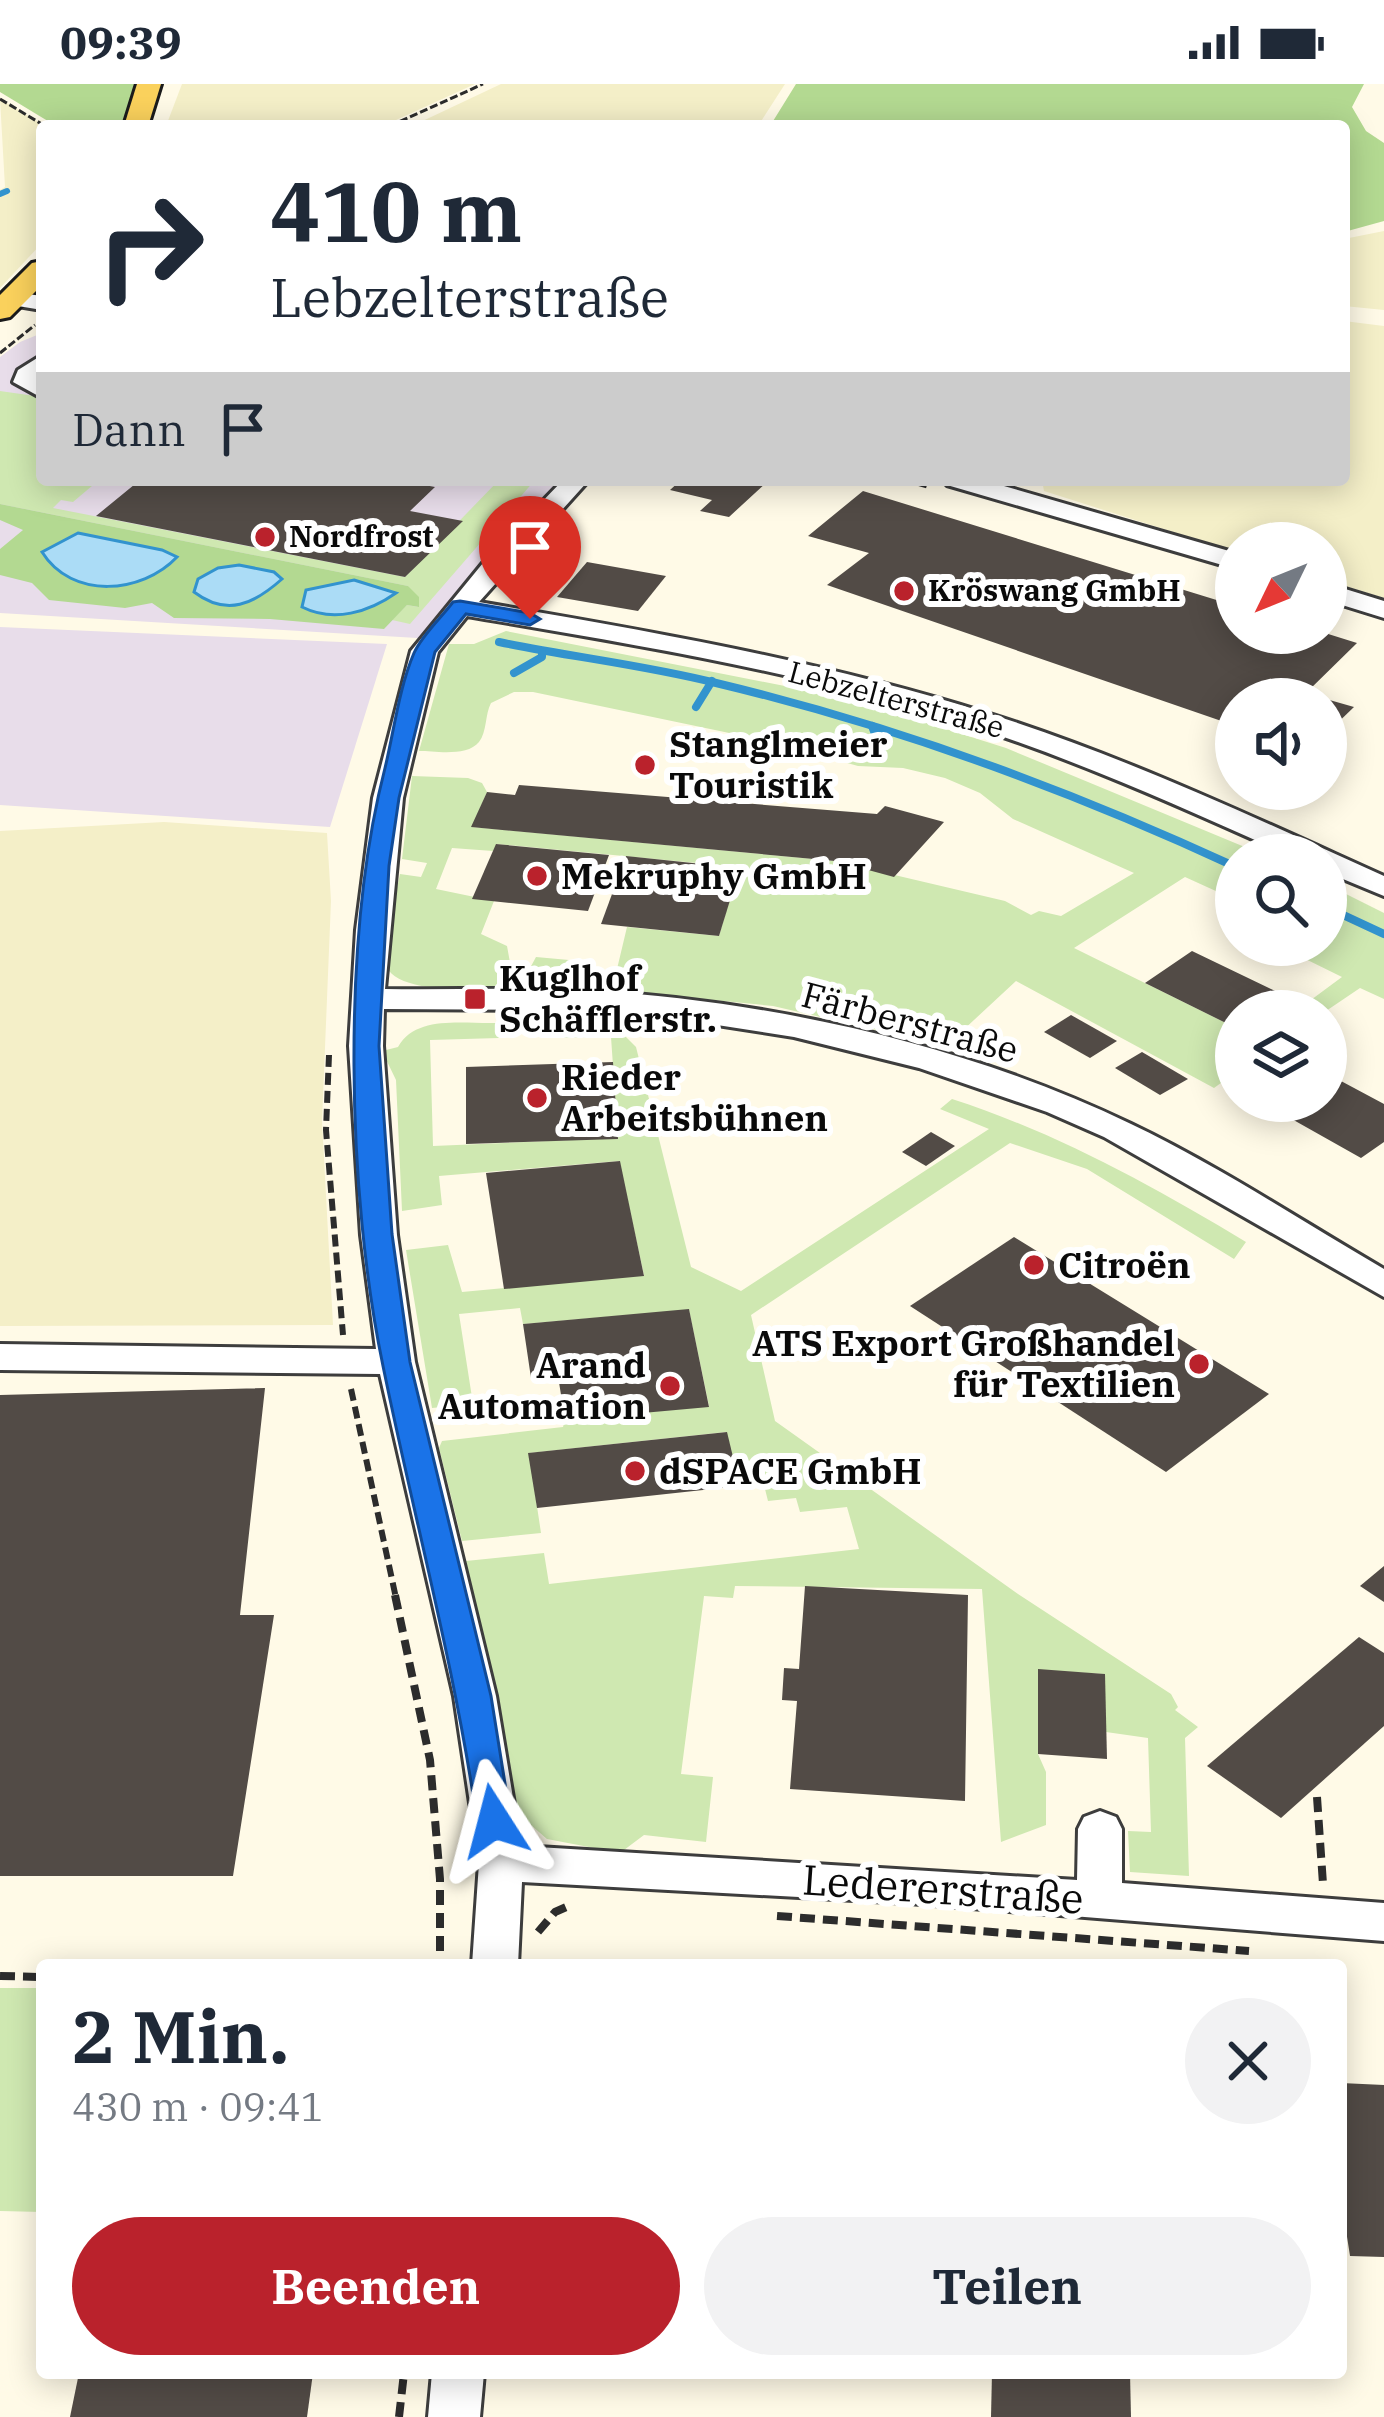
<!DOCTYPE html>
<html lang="de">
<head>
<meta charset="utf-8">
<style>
  body { margin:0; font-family:"IBM Plex Serif",serif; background:#f2f2f3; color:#1f2937; height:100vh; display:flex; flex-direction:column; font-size:45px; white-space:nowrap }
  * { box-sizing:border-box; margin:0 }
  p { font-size:39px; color:#747a83 }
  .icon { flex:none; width:66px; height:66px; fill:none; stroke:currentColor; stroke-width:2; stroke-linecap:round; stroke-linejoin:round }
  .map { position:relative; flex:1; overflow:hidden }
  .drawer { position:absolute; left:36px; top:1875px; width:1311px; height:420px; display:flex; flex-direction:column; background:#fff; border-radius:12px; box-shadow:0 6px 30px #0003 }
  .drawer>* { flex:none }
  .top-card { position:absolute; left:36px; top:36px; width:1314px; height:366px; border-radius:12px; box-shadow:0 6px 30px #0003; background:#fff; color:#1f2937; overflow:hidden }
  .needle { width:78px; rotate:227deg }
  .controls { position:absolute; left:1215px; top:438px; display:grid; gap:24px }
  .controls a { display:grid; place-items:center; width:132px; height:132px; border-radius:50%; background:#fff; box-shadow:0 6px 30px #0003; font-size:60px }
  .pin { position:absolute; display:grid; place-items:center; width:102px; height:102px; color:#fff; margin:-123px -51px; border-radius:50% 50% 50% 0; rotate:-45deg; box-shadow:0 0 12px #0007 }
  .pin .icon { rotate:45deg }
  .me { position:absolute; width:132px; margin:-66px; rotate:351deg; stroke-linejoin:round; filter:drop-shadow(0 0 9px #0008) }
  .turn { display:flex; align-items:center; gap:42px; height:252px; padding:0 36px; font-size:54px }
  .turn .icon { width:156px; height:156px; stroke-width:2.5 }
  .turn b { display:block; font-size:84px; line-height:102px }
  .then { display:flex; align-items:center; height:114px; padding:0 36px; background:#0003; gap:24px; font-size:45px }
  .round { display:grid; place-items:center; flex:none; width:126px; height:126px; border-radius:63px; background:#f2f2f3 }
  .head { display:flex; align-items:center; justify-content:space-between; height:204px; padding:0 36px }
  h1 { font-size:72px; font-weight:800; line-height:90px }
  .action { display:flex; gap:24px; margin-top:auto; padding:24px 36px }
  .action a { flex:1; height:138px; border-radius:72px; background:#ba222c; color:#fff; font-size:48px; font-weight:800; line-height:138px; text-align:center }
  .action a+a { background:#f2f2f3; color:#1f2937 }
  .status { display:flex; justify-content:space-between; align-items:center; height:84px; padding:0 60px; background:#fff; direction:ltr }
  .status svg { height:33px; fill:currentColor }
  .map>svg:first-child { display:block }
</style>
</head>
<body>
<div class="status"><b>09:39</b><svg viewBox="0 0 49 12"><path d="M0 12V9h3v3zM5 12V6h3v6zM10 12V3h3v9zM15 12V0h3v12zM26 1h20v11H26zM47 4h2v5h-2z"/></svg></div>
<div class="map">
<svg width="1384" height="2333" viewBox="0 0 1384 2333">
  <rect width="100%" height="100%" fill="#fffae7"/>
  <g fill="#e8ddea">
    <path d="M42,249V396H577L434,555L0,529V273L20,258Z"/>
    <path d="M0,543L387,560L330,743L0,721Z"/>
  </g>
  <g fill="#f4efc8">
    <path d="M182,0H475L383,42H166Z"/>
    <path d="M501,0H785L758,42H412Z"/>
    <path d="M0,15L45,42L42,159L0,204V106L5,103Z"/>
    <path d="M1384,147V226L1344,222V155Z"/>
    <path d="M1344,237L1384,242V514L1326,496V459H1236V468L1044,407L1042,396H1344Z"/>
    <path d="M164,738L327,749L331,817L322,1037L333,1241L0,1242V747Z"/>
  </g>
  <g fill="#cfe8b1">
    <path d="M0,307L42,313V396H99L73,418L61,416L53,424L405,493L499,396H535L410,540L392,536L407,521L418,523L408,502L0,420Z"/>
    <path d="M506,547L810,607L930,640L1006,664L1264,771H1236V798L1218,808L1185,793L1074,864L1236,944V988L1214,1004L1016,897L946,962L773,922L612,906L627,843L719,852L739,783L497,760L493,767L452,764L436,805L494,817L481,850L507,862L511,884L529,886L536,873L591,878L584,903C548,903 401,919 387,883C380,864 396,811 400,790L421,793L427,779L402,775L412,692L468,694L482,699L487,708L472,743L835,777L1005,817L1031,831L1039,827L1061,832L1134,789L1013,735L980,709L945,694L903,684L858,682L772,658L533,608H514L491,619C485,630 487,648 479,658C467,673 435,667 419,667L449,560H474Z"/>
    <path d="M1326,800L1384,829V915L1360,904L1326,927H1296L1342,893L1277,861H1326Z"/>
    <path d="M496,939L499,954L430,956L433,1062L618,1054L611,953L547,954L546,941L616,943L636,963L691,1183L741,1207L989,1045L940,1025L952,1015C1057,1049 1151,1101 1246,1158L1234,1175L1087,1085L1010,1059L751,1231L775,1337L1018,1510L1171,1610L1178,1623L1175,1626L1198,1643L1185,1654L1189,1792L1130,1788L1128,1747L1151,1748L1148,1654L1106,1648L1104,1590L1038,1586V1670L1046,1688V1741L1001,1758L982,1505L735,1502L733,1514L704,1512L681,1690L713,1693L706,1758L644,1751L620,1769L547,1755L516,1728L466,1477L544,1469L549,1500L859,1465L847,1423L800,1428L796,1414L768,1417L759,1381L735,1383L726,1348L529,1369L541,1449L462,1457L439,1364L442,1357L563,1343L565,1336L709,1322L689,1226L523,1240L520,1224L459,1230L473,1320L432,1324L406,1166L448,1161L462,1208L644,1191L619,1077L439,1092L442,1121L402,1127L396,996L382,967L398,963C416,931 462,940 496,939Z"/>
    <path d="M0,1904H42V2128L0,2127Z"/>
  </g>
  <g fill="#b3d991">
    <path d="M0,0H136L121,42H56L0,8Z"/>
    <path d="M796,0H1364L1352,23L1366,47L1384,59V137L1344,148V42H770Z"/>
    <path d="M0,420L408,502L419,513V523L407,521L384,545L270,535L174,534L152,519L125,524L49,516L32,499L0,491V465L23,446L0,436Z"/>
  </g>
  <g fill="#abdcf6" stroke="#3293ce" stroke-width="3">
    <path d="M78,449L162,466L177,473C142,510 72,516 42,468Z"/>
    <path d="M239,481L274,488L282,495C254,520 227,533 194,508L198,495L218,484Z"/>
    <path d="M354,496L396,509C369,528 334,539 302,523L306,506Z"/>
  </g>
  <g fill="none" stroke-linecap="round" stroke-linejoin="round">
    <path stroke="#3293ce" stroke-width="6" d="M0,110L7,107"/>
    <g stroke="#3293ce" stroke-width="8">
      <path d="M499,558C571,573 645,581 716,599C896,642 1068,705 1236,783"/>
      <path d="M514,589L542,573V568"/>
      <path d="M696,623L712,597"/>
      <path d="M872,642L881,666"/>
      <path d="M1326,823L1384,850"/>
    </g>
  </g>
  <g fill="#524b46">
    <path d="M140,396H398L435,403L410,427L463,437L405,493L96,432Z"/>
    <path d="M681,396H769L729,433L700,427L712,416L670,406Z"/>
    <path d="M863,407L1236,522V549H1325L1357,559L1306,609L1322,615H1236V642L827,501L869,469L808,452Z"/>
    <path d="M587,478L666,492L638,527L557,513Z"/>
    <path d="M1326,615L1354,623L1326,650Z"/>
    <path d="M519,701L877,730L885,722L944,738L894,793L835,777L471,743L487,708L515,711Z"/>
    <path d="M496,760L609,771L588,827L472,815Z"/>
    <path d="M626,772L740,784L719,852L601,840Z"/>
    <path d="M1192,867L1304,921L1296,927H1236V944L1145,899Z"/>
    <path d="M1071,931L1117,957L1090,974L1044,948Z"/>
    <path d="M1142,968L1188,995L1160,1011L1115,984Z"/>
    <path d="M613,978L618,1055L466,1060V983Z"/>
    <path d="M1326,989L1384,1020V1058L1361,1074L1260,1017H1326Z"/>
    <path d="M931,1048L955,1062L926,1082L902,1068Z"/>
    <path d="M620,1077L644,1192L504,1205L486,1089Z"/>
    <path d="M1014,1153L1269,1310L1166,1388L910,1222Z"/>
    <path d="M689,1225L709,1323L565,1336L558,1292L531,1294L523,1240Z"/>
    <path d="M265,1304L240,1531H274L233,1792H0V1311Z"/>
    <path d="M727,1348L740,1402L537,1424L528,1369Z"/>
    <path d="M1384,1482V1518L1360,1502Z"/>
    <path d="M805,1502L968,1511L965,1717L790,1705L797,1617L782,1616L784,1584L799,1585Z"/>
    <path d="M1359,1553L1384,1569V1642L1281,1734L1207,1682Z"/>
    <path d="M1038,1585L1105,1590L1107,1675L1038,1670Z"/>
    <path d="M1341,1999L1384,2001V2173L1350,2172L1341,2114Z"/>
    <path d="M79,2289H313L307,2333H70Z"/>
    <path d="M992,2289H1130L1131,2333H991Z"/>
  </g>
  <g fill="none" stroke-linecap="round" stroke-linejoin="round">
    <defs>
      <g id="minor">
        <path d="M14,208L42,212V226L6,220V210Z"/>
        <path d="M42,271V290L37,295L42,298V314L13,298L18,286Z"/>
        <path d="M563,396H589L479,518C650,547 822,577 987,629C1124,672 1255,734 1384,792V812L1326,788V771H1288C1169,717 1049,664 923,627C774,583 620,558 467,532L438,568L403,714L385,905C455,906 525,903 595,907C776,918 967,961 1131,1040C1219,1082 1300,1136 1384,1185V1213L1104,1053L1047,1028L919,984L794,953L659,932L569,926L384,925L383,962L397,1151L415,1278L496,1612L521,1762L1077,1796L1078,1745L1084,1733L1100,1727L1116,1733L1122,1745V1799L1384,1819V1857L909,1819L522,1798L518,1881H472L479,1779L454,1612L380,1290L0,1286V1260L376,1265L361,1151L349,962L356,846L373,714L411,567L483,479Z"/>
        <path d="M944,396H983L1236,469V485L947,401Z"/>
        <path d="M1326,499L1384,517V534L1326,516Z"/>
        <path d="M432,2289H484L480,2333H428Z"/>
      </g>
      <g id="major">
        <path d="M137,0H161L148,42H124Z"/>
        <path d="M42,177V201L10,233L0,235V211L32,179Z"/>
      </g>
    </defs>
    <use href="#minor" stroke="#3d3d3d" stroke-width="6"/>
    <use href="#major" stroke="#1b1b1b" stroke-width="6"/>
    <g stroke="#2c2c2c" stroke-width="3" stroke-dasharray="8 3" stroke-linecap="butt">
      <path d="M0,15L45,42"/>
      <path d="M390,42L483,0"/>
      <path d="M0,269L35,241"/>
    </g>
    <path stroke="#2c2c2c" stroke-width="4.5" stroke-dasharray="9 4.5" stroke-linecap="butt" d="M905,396L930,403"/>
    <g stroke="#2c2c2c" stroke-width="6" stroke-dasharray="12 6" stroke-linecap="butt">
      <path d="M329,971L326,1046L343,1251"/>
      <path d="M351,1305L396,1514"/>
    </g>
    <g stroke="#2c2c2c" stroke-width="8" stroke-dasharray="15 8" stroke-linecap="butt">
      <path d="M395,1511L430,1676L440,1795V1881"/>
      <path d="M1317,1713L1323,1800"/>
      <path d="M777,1832L1249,1867"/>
      <path d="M538,1848L555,1828L573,1820"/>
      <path d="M0,1892L42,1893"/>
      <path d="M399,2333L404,2289"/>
    </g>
    <use href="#minor" fill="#fff" fill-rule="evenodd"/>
    <use href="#major" fill="#fad15c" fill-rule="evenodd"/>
  </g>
  <path fill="#1a73e8" stroke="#114b97" stroke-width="3" d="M460,517L530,529L540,535L530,541L466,530L435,568L399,714L389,782L379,962L392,1150L410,1278L491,1612L511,1737L506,1747L494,1751L482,1747L477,1737C455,1583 414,1434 383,1282C347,1109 341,855 385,684C394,647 399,604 414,569C422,551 441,534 453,518Z"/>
  <g fill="#ba222c" stroke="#fff" stroke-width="4.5">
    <circle cx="265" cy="453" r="12"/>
    <circle cx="904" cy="507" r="12"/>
    <circle cx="645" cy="681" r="12"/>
    <circle cx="537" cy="792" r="12"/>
    <rect x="463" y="903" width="24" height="24" rx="6"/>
    <circle cx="537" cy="1014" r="12"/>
    <circle cx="1034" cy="1181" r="12"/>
    <circle cx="1199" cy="1280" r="12"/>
    <circle cx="670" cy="1302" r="12"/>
    <circle cx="635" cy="1387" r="12"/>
  </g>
  <g text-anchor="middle" stroke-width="12" stroke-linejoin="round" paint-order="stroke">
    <g font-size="30" font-weight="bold" fill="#0a0a0a" stroke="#fff" text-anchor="start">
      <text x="289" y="463">Nordfrost</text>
      <text x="928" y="517">Kröswang GmbH</text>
    </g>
    <g font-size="30" fill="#0a0a0a" stroke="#fff">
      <text transform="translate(896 616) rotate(15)" y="10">Lebzelterstraße</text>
    </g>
    <g font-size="36" font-weight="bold" fill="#0a0a0a" stroke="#fff" text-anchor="start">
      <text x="669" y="673">Stanglmeier<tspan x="669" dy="41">Touristik</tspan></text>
      <text x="561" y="805">Mekruphy GmbH</text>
      <text x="499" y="907">Kuglhof<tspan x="499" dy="41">Schäfflerstr.</tspan></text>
      <text x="561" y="1006">Rieder<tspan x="561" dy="41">Arbeitsbühnen</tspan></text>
      <text x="1058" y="1194">Citroën</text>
      <text x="1175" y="1272" text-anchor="end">ATS Export Großhandel<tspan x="1175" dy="41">für Textilien</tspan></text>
      <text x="646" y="1294" text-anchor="end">Arand<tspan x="646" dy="41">Automation</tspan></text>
      <text x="659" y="1400">dSPACE GmbH</text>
    </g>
    <g font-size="36" fill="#0a0a0a" stroke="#fff">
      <text transform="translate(910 938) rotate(15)" y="13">Färberstraße</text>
    </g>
    <g font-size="42" fill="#0a0a0a" stroke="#fff">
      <text transform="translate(943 1805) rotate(4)" y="15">Ledererstraße</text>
    </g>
  </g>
</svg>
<div class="controls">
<a><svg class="needle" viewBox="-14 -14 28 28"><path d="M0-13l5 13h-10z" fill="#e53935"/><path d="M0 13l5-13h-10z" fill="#747a83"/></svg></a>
<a><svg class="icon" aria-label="sound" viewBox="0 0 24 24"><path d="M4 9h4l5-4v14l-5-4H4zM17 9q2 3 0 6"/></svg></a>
<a><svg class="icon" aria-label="search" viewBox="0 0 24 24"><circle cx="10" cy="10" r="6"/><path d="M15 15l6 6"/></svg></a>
<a><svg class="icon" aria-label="layers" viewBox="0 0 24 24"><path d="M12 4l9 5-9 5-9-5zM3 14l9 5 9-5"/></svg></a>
</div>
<div class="pin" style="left:530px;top:535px;background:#d93025"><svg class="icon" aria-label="arrive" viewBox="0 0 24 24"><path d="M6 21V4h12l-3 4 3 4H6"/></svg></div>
<svg class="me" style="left:494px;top:1737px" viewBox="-20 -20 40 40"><path d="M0-17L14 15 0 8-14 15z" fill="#1a73e8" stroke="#fff" stroke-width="4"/></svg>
<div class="top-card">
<div class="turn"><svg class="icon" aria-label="right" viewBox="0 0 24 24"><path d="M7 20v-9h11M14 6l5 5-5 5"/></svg><div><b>410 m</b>Lebzelterstraße</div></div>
<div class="then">Dann<svg class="icon" aria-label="arrive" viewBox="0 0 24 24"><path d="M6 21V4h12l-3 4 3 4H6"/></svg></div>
</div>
<section class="drawer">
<div class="head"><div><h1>2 Min.</h1><p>430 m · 09:41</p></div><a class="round"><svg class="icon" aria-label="close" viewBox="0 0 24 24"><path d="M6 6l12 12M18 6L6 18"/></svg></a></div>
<div class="action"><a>Beenden</a><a>Teilen</a></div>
</section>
</div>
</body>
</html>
